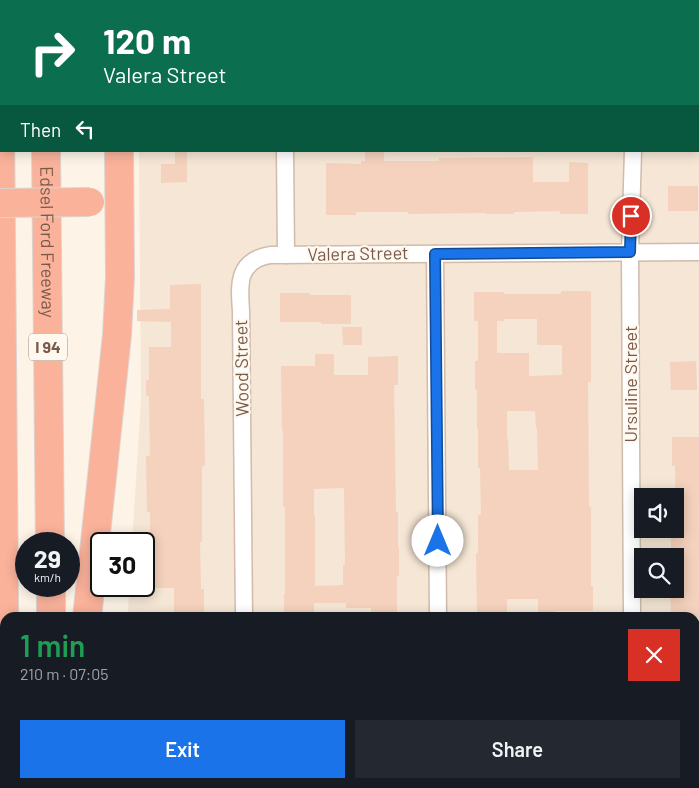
<!DOCTYPE html>
<html lang="en">
<head>
<meta charset="utf-8">
<style>
  body { margin:0; font-family:Barlow,sans-serif; background:#242831; color:#f1f3f6; height:100vh; display:flex; flex-direction:column; font-size:19px; white-space:nowrap }
  * { box-sizing:border-box; margin:0 }
  p { font-size:16px; color:#9ea1a6 }
  .icon { flex:none; width:28px; height:28px; fill:none; stroke:currentColor; stroke-width:2; stroke-linecap:round; stroke-linejoin:round }
  .map { position:relative; flex:1; overflow:hidden }
  .sheet { position:absolute; left:0px; top:612px; width:700px; height:176px; display:flex; flex-direction:column; background:#171b24; border-radius:15px 15px 0 0; box-shadow:0 2px 12px #0003 }
  .sheet>* { flex:none }
  .banner { position:absolute; left:0px; top:0px; width:700px; height:152px; box-shadow:0 2px 12px #0003; background:#0b6e4f; color:#fff; overflow:hidden }
  .fabs { position:absolute; left:634px; top:488px; display:grid; gap:10px }
  .fabs a { display:grid; place-items:center; width:50px; height:50px; border-radius:0px; background:#171b24; box-shadow:0 2px 12px #0003; font-size:25px }
  .speed { position:absolute; left:15px; top:532px; display:flex; gap:10px; font-size:25px; font-weight:700; text-align:center }
  .speed>* { display:grid; place-content:center; width:65px; height:65px; border-radius:50%; background:#171b24; box-shadow:0 2px 12px #0003; line-height:1 }
  .speed small { font-size:12px; font-weight:400 }
  .speed .limit { border:2px solid #111; border-radius:8px; background:#fff; color:#111 }
  .pin { position:absolute; display:grid; place-items:center; width:42px; height:42px; color:#fff; margin:-21px; border:2px solid #fff; border-radius:50%; box-shadow:0 1px 5px #0007 }
  .me { position:absolute; width:55px; margin:-28px; rotate:0deg; stroke-linejoin:round; filter:drop-shadow(0 0 4px #0008) }
  .turn { display:flex; align-items:center; gap:18px; height:105px; padding:0 20px; font-size:22px }
  .turn .icon { width:65px; height:65px; stroke-width:2.5 }
  .turn b { display:block; font-size:35px; line-height:42px }
  .then { display:flex; align-items:center; height:48px; padding:0 20px; background:#0003; gap:10px; font-size:19px }
  .round { display:grid; place-items:center; flex:none; width:52px; height:52px; border-radius:0px; background:#242831 }
  .headline { display:flex; align-items:center; justify-content:space-between; height:85px; padding:0 20px }
  h1 { font-size:30px; font-weight:600; line-height:38px; color:#1e9e55 }
  .cta { display:flex; gap:10px; margin-top:auto; padding:10px 20px }
  .cta a { flex:1; height:58px; border-radius:0px; background:#1a73e8; color:#fff; font-size:20px; font-weight:600; line-height:58px; text-align:center }
  .cta a+a { background:#242831; color:#f1f3f6 }
  .map>svg:first-child { display:block }
</style>
</head>
<body>
<div class="map">
<svg width="699" height="788" viewBox="0 0 699 788">
  <rect width="100%" height="100%" fill="#fdf4e7"/>
  <path fill="#f5e6d5" fill-rule="evenodd" d="M538,0H699V788H118V784H695V618L128,617L129,586H144V544H132L141,400L139,151H392V154L539,153L540,151H699V1H538ZM642,496H675V529H642ZM642,556H675V589H642Z"/>
  <path fill="#fee4da" d="M392,151H540V153L392,154Z"/>
  <g fill="#f4d2bd" fill-rule="evenodd">
    <path d="M175,151H187V182L161,183V164H175Z"/>
    <path d="M365,151H384V161H439V158L533,157V182H569V162L588,163V214H560V211L514,212V214H486V213L408,214V212H356V215H326V163L361,164V161H365Z"/>
    <rect x="668" y="186" width="30" height="25"/>
    <path d="M201,284V399H204L205,466H202V542H200L201,589H204V617L174,618V588H150V512H147L146,456H150L149,396H146V380H149V347H171V322L137,321V310L170,309V285Z"/>
    <path d="M561,291H591V382H588L589,507H591V586H593V611H556V618H538V599H507V617H477L476,553H478V515H481L480,468H478V428H477V390H475V361H478V321H474V292H504V294H561ZM504,319H537V345H562V375L529,376V353H497V321H504ZM507,411H535L536,428H537L538,470H509L508,439H507Z"/>
    <path d="M280,293H310V295H351V324H321V322H280Z"/>
    <path d="M342,327H362V345H343Z"/>
    <path d="M315,354H334V375H368V357L398,356V385H394L396,512H398V547H399V576H397V614L371,615V608H346V603H314V618H284V594H285V507H283V431H282L281,366H315ZM344,488L345,565H343V585L315,586V516H314V489Z"/>
    <path d="M696,361L697,390H671L670,362Z"/>
    <path d="M672,437H699V618H671L670,590H675V556H671V529H675L676,513L675,466H672Z"/>
  </g>
  <g fill="none" stroke-linecap="round" stroke-linejoin="round">
    <defs>
      <path id="lane" d="M415,0V1"/>
      <g id="street">
        <path d="M284,0V1"/>
        <path d="M637,1V0"/>
        <path d="M285,151L286,255"/>
        <path d="M435,254L438,618"/>
        <path d="M244,618L241,311C239,284 237,261 270,255L699,252"/>
        <path d="M632,618L630,252L633,151"/>
        <path d="M246,784V788"/>
        <path d="M440,784V788"/>
        <path d="M634,784V788"/>
      </g>
      <g id="highway">
        <path d="M43,0V1"/>
        <path d="M117,0V1"/>
        <path d="M0,119L5,714"/>
        <path id="s1" d="M46,151L50,544"/>
        <path d="M51,586V618"/>
        <path d="M87,618L117,335L120,277L119,151"/>
        <path d="M6,784V788"/>
        <path d="M70,788V784"/>
      </g>
    </defs>
    <use href="#lane" stroke="#d0bbac" stroke-width="10"/>
    <use href="#street" stroke="#d0bbac" stroke-width="19"/>
    <use href="#highway" stroke="#dcd4d0" stroke-width="30"/>
    <use href="#lane" stroke="#fff" stroke-width="8"/>
    <use href="#street" stroke="#fff" stroke-width="16"/>
    <use href="#highway" stroke="#fab29b" stroke-width="28"/>
    <defs>
      <path id="highway-bridge" d="M0,203L90,202"/>
    </defs>
    <use href="#highway-bridge" stroke="#dcd4d0" stroke-width="30" stroke-linecap="butt"/>
    <use href="#highway-bridge" stroke="#fab29b" stroke-width="28"/>
  </g>
  <g fill="none" stroke-linecap="round" stroke-linejoin="round">
    <defs>
      <path id="route" d="M438,541L435,254L630,252L631,216"/>
    </defs>
    <use href="#route" stroke="#114b97" stroke-width="12"/>
    <use href="#route" stroke="#1a73e8" stroke-width="9"/>
  </g>
  <g text-anchor="middle" stroke-width="4.5" stroke-linejoin="round" paint-order="stroke">
    <rect fill="#fff8ee" stroke="#a1897b" stroke-width="1" x="29" y="333.5" width="38" height="27" rx="4"/>
    <g font-size="16" font-weight="bold" fill="#79594a">
      <text x="48" y="353">I 94</text>
    </g>
    <g font-size="18" fill="#79594a" stroke="#fff8ee">
      <text dy="6" stroke="none"><textPath href="#s1" startOffset="91">Edsel Ford Freeway</textPath></text>
      <text transform="translate(358 254) rotate(-1)" y="6">Valera Street</text>
      <text transform="translate(242 368) rotate(-91)" y="6">Wood Street</text>
      <text transform="translate(631 384) rotate(-90)" y="6">Ursuline Street</text>
    </g>
  </g>
</svg>
<div class="fabs">
<a><svg class="icon" aria-label="sound" viewBox="0 0 24 24"><path d="M4 9h4l5-4v14l-5-4H4zM17 9q2 3 0 6"/></svg></a>
<a><svg class="icon" aria-label="search" viewBox="0 0 24 24"><circle cx="10" cy="10" r="6"/><path d="M15 15l6 6"/></svg></a>
</div>
<div class="speed"><div>29<small>km/h</small></div><div class="limit">30</div></div>
<div class="pin" style="left:631px;top:216px;background:#d93025"><svg class="icon" aria-label="arrive" viewBox="0 0 24 24"><path d="M6 21V4h12l-3 4 3 4H6"/></svg></div>
<svg class="me" style="left:438px;top:541px" viewBox="-20 -20 40 40"><circle r="19" fill="#fff"/><path d="M0-13L10 11 0 6-10 11z" fill="#1a73e8"/></svg>
<div class="banner">
<div class="turn"><svg class="icon" aria-label="right" viewBox="0 0 24 24"><path d="M7 20v-9h11M14 6l5 5-5 5"/></svg><div><b>120 m</b>Valera Street</div></div>
<div class="then">Then<svg class="icon" aria-label="left" viewBox="0 0 24 24"><path d="M17 20v-9H6M10 6l-5 5 5 5"/></svg></div>
</div>
<section class="sheet">
<div class="headline"><div><h1>1 min</h1><p>210 m · 07:05</p></div><a class="round" style="background:#d93025;color:#fff"><svg class="icon" aria-label="close" viewBox="0 0 24 24"><path d="M6 6l12 12M18 6L6 18"/></svg></a></div>
<div class="cta"><a>Exit</a><a>Share</a></div>
</section>
</div>
</body>
</html>
